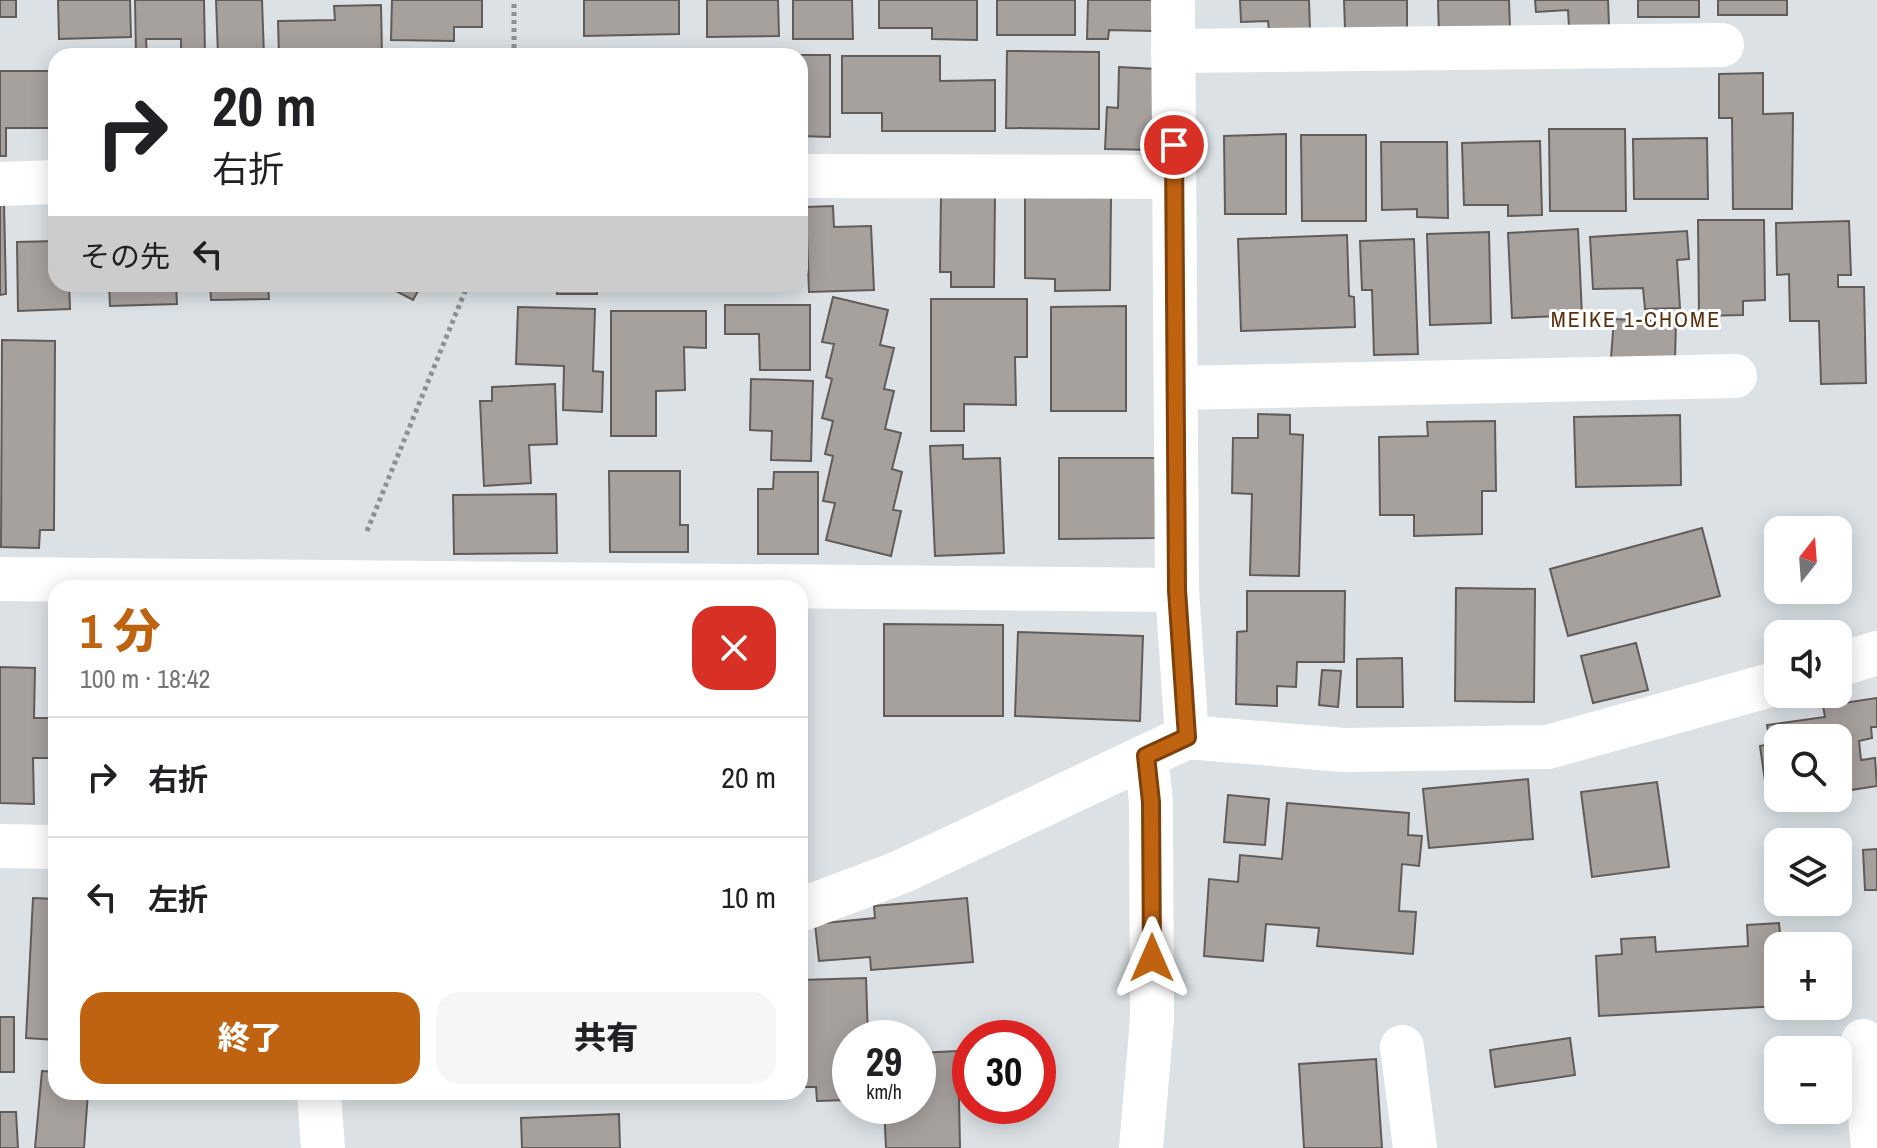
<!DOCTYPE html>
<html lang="ja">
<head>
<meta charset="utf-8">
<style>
  body { margin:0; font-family:"Archivo Narrow","Noto Sans JP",sans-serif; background:#f6f6f6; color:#202124; height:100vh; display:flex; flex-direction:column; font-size:30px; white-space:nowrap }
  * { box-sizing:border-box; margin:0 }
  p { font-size:26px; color:#757577 }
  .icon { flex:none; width:44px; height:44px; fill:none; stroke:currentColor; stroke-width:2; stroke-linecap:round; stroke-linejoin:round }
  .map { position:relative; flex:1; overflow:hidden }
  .details { position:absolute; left:48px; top:580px; width:760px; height:520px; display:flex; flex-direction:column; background:#fff; border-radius:24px; box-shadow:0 4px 20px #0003 }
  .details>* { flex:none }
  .banner { position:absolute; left:48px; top:48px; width:760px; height:244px; border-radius:24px; box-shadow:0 4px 20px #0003; background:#fff; color:#202124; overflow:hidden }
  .needle { width:52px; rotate:17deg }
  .controls { position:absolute; left:1764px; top:516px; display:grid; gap:16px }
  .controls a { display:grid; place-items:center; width:88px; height:88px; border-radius:16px; background:#fff; box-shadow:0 4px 20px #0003; font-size:40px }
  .speed { position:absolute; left:832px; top:1020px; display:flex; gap:16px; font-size:40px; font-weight:700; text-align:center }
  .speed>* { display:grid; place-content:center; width:104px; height:104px; border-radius:50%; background:#fff; box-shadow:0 4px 20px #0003; line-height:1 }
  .speed small { font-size:20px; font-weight:400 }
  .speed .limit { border:12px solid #d22; background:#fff; color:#111 }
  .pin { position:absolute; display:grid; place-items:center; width:68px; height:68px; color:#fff; margin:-34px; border:4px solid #fff; border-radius:50%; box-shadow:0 2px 8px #0007 }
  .me { position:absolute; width:88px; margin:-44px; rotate:0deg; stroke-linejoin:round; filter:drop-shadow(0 0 6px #0008) }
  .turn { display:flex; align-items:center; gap:28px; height:168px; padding:0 32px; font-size:36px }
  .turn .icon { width:104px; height:104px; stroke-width:2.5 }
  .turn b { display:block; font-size:56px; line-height:68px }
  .then { display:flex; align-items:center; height:76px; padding:0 32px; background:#0003; gap:16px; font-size:30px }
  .round { display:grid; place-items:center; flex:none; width:84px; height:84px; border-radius:24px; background:#f6f6f6 }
  .overview { display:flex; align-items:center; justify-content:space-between; height:136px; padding:0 32px }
  h1 { font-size:48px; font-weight:800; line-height:60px; color:#bf6311 }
  .action { display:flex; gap:16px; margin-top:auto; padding:16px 32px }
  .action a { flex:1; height:92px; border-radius:24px; background:#bf6311; color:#fff; font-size:32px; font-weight:800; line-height:92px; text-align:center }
  .action a+a { background:#f6f6f6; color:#202124 }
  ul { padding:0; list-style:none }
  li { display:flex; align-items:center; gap:24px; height:120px; padding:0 32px; border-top:2px solid #e0e0e0 }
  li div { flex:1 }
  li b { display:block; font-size:30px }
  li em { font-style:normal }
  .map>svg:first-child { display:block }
</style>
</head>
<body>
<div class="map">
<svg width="1877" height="1148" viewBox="0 0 1877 1148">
  <rect width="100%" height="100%" fill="#dbe1e5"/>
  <g fill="#a7a19e" stroke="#625c59" stroke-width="2">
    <rect x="0" y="0" width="16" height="17"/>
    <path d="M58,0H130L131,37L59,39Z"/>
    <path d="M135,0H204L205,56H181V39H146L147,56H136Z"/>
    <path d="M216,0H262L264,56H218Z"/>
    <path d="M392,0H482V27H454V41L391,40Z"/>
    <path d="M584,0H679V34L584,36Z"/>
    <path d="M707,0H778L779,36L707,37Z"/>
    <path d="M793,0H852L853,39H793Z"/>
    <path d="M879,0H977V40L932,39V28H879Z"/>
    <rect x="997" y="0" width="78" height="35"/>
    <path d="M1088,0H1155L1154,31L1109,30L1108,39H1087Z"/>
    <path d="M1240,0H1309L1310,30L1269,32L1268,21L1241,22Z"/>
    <path d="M1344,0H1407V28H1345Z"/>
    <path d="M1438,0H1509L1510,29L1439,38Z"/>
    <path d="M1535,0H1608L1609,26L1569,28L1568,10L1536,12Z"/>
    <rect x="1638" y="0" width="61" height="17"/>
    <rect x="1718" y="0" width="69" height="15"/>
    <path d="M381,5L382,56H279L278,21L335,20L334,6Z"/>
    <path d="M1007,51L1099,52V129L1006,128Z"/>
    <path d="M702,55H830V137L800,136V56Z"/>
    <path d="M842,56H940V81L995,80V131H882V113H842Z"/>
    <path d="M1119,67L1157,69L1156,150L1105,149L1107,107L1118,108Z"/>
    <path d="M0,71H56V128H6V156H0Z"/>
    <path d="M1763,73V114L1793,113L1792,209H1733L1732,118H1719V74Z"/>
    <path d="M1549,129H1625L1626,211H1550Z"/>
    <path d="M1286,134V214H1225L1224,136Z"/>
    <path d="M1301,135H1366V221H1302Z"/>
    <path d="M1707,138L1708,199H1634L1633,139Z"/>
    <path d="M1540,141L1542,215L1508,216V205H1464L1462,143Z"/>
    <path d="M1381,142H1447L1448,218L1417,217V209L1382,210Z"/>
    <path d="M941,194L995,195L994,287H951V272H940Z"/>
    <path d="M1025,197L1111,198L1110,290L1055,291V279L1025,278Z"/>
    <path d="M0,203H4L6,294L0,295Z"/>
    <path d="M833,206L834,227L871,226L874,290L809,292L806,207Z"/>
    <path d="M1698,220H1764L1765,300L1743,301V315L1699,316Z"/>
    <path d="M1849,221L1851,275H1838V287H1864L1866,383L1821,384L1819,321H1790L1789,274L1777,275L1776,223Z"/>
    <path d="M1578,229L1582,315L1512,318L1508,233Z"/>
    <path d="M1687,231L1689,259L1677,260L1680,308L1645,309L1643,288L1593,289L1590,237Z"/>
    <path d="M1489,232L1491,323L1430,325L1427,234Z"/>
    <path d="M1347,235L1349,296L1354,297L1355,327L1241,331L1238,239Z"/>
    <path d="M1414,239L1418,354L1374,355L1372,290H1362L1360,241Z"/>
    <path d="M56,241V284H69L70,309L18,311L17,242Z"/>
    <path d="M109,284H176L177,304L110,306Z"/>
    <path d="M210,284H268L269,299L211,300Z"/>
    <path d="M397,284H422L413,300L394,290Z"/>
    <rect x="557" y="284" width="40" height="10"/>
    <path d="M833,297L888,310L880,345L894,348L884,389L894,391L885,429L901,433L892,469L902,472L893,510L901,511L891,556L826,540L835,503L823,501L833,456L825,454L833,421L822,418L832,379L826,377L834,344L822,342Z"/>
    <path d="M931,299H1027V357H1015L1016,405L964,404V431H931Z"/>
    <path d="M725,305H810V370H760L759,334H725Z"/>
    <path d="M1126,306V411H1051V307Z"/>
    <path d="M518,307L595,309L593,371L603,372L602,412L563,410L564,366L516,364Z"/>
    <path d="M611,311H706V348L684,347L685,390L656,391V436H611Z"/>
    <path d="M1614,319L1676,322L1675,360L1611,358Z"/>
    <path d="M2,340L55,341L54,530H40L39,548L1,547Z"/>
    <path d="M751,379L813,381L811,461L771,460L772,431L750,430Z"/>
    <path d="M555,384L557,444L529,445L531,483L484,486L480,401H492V387Z"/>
    <path d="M1258,414L1290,415V434L1303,435L1299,576L1250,575L1252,494L1232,493L1233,438H1258Z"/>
    <path d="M1680,415L1681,485L1576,487L1574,417Z"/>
    <path d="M1495,421L1496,491H1482V534L1414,536V515H1380L1379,437L1428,436L1427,422Z"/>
    <path d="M963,445V459L1000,458L1004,553L935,556L930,446Z"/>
    <path d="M1059,458H1155L1156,538L1059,539Z"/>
    <path d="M609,471H680V525H688V552H610Z"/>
    <path d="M774,472H818V554H758V489H773Z"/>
    <path d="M556,494L557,553L454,554L453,495Z"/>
    <path d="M1702,528L1720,596L1568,636L1550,569Z"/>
    <path d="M1456,588L1535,589L1534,702L1455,701Z"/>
    <path d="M1247,591H1345L1344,662H1297L1296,687L1277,686V706L1236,704L1237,632L1247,631Z"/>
    <path d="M884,624L1003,625V716H884Z"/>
    <path d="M1018,632L1143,636L1140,721L1015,716Z"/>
    <path d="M1636,643L1648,690L1593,703L1581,656Z"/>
    <path d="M1402,658L1403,707H1357V659Z"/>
    <path d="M0,667L35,668L34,718H56V758H33L34,804L0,803Z"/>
    <path d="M1322,670L1341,671L1338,707L1319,705Z"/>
    <path d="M1877,698V727H1871L1872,738L1859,741L1861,760L1875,758L1877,786L1838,792V738H1778V798H1793L1768,802L1760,746L1770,744L1767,725L1825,717L1823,706Z"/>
    <path d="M1528,779L1533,839L1429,848L1423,789Z"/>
    <path d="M1657,782L1669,867L1592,877L1581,792Z"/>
    <path d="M1228,795L1269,799L1265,845L1224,842Z"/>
    <path d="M1287,803L1409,813L1408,835L1422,836L1419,866L1402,864L1399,911L1416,912L1413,954L1317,946L1319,928L1266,924L1263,961L1204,956L1209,879L1238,882L1240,855L1282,859Z"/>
    <path d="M1877,849V890H1865L1863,850Z"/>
    <path d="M33,898L56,899V1040L26,1038Z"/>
    <path d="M967,898L973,962L871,970L870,957L819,961L815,924L875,918L874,906Z"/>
    <path d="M1779,923L1781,944L1837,941V946H1778L1779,1006L1599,1016L1596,956L1622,954L1621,939L1655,937L1656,952L1748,946L1747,925Z"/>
    <path d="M866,978L868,1038H850L848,1100L817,1101L816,1087H800V980Z"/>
    <rect x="0" y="1017" width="14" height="55"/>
    <path d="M1570,1038L1575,1075L1495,1087L1490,1050Z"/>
    <path d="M958,1051L960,1148H886L884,1106H918V1053Z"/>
    <path d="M1376,1059L1382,1148H1304L1299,1064Z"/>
    <path d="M42,1071L56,1072V1092H88L84,1148H35Z"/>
    <path d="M0,1112H16L18,1148H0Z"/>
    <path d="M619,1114L620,1148H522L521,1118Z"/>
  </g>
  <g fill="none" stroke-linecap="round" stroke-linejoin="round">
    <g stroke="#8c9093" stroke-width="5" stroke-dasharray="4 4" stroke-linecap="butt">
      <path d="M514,56V0"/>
      <path d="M367,531L468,284"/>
    </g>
    <g stroke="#fff" stroke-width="44">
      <path d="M1173,0L1177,590L1187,737"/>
      <path d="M1173,51L1722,45"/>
      <path d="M800,176L1174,177"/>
      <path d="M0,184L56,182"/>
      <path d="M1176,388L1735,376"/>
      <path d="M0,579L1177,590"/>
      <path d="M1838,665L1877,653"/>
      <path d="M0,846L56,847"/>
      <path d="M800,910L901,872L1187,737L1344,750L1548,747L1778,683"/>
      <path d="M1863,1041L1873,1148"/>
      <path d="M1402,1047L1415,1148"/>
      <path d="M319,1092L323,1148"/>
      <path d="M1141,1148L1152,1020L1151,802L1146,756"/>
    </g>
  </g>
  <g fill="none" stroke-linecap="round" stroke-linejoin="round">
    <defs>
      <path id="route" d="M1152,958L1151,802L1146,756L1187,737L1177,590L1174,145"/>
    </defs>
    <use href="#route" stroke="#7c400b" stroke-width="20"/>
    <use href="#route" stroke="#bf6311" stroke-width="14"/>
  </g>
  <g text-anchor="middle" stroke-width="6" stroke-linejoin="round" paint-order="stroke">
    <g font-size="22" letter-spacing="2" fill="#5a2e0a" stroke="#fff">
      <text x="1636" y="327">MEIKE 1-CHOME</text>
    </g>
  </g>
</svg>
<div class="controls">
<a><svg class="needle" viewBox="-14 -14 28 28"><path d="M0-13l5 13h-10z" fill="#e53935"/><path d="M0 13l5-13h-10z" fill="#757577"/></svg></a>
<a><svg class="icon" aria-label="sound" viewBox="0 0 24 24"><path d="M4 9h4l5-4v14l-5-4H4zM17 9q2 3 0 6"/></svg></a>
<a><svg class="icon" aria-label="search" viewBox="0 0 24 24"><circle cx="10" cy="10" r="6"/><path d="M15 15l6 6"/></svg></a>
<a><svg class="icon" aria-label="layers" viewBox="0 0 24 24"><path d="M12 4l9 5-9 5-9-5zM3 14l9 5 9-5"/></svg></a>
<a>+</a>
<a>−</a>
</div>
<div class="speed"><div>29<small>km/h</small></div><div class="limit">30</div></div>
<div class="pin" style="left:1174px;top:145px;background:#d93025"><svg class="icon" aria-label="arrive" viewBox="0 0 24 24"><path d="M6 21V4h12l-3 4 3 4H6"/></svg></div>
<svg class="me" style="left:1152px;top:958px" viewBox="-20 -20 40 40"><path d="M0-17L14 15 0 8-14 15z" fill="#bf6311" stroke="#fff" stroke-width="4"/></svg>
<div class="banner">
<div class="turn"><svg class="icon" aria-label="right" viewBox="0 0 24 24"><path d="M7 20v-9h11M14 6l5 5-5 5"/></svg><div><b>20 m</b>右折</div></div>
<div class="then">その先<svg class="icon" aria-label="left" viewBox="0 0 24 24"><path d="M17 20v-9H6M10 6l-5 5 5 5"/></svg></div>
</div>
<section class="details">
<div class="overview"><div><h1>1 分</h1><p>100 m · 18:42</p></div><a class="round" style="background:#d93025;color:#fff"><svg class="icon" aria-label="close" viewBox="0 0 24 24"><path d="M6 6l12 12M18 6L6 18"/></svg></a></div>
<ul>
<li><svg class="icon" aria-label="right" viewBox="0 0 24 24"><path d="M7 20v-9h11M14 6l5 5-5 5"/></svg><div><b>右折</b></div><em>20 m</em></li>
<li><svg class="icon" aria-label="left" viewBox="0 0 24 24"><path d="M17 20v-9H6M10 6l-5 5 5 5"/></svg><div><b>左折</b></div><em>10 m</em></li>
</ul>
<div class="action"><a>終了</a><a>共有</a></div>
</section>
</div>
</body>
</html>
